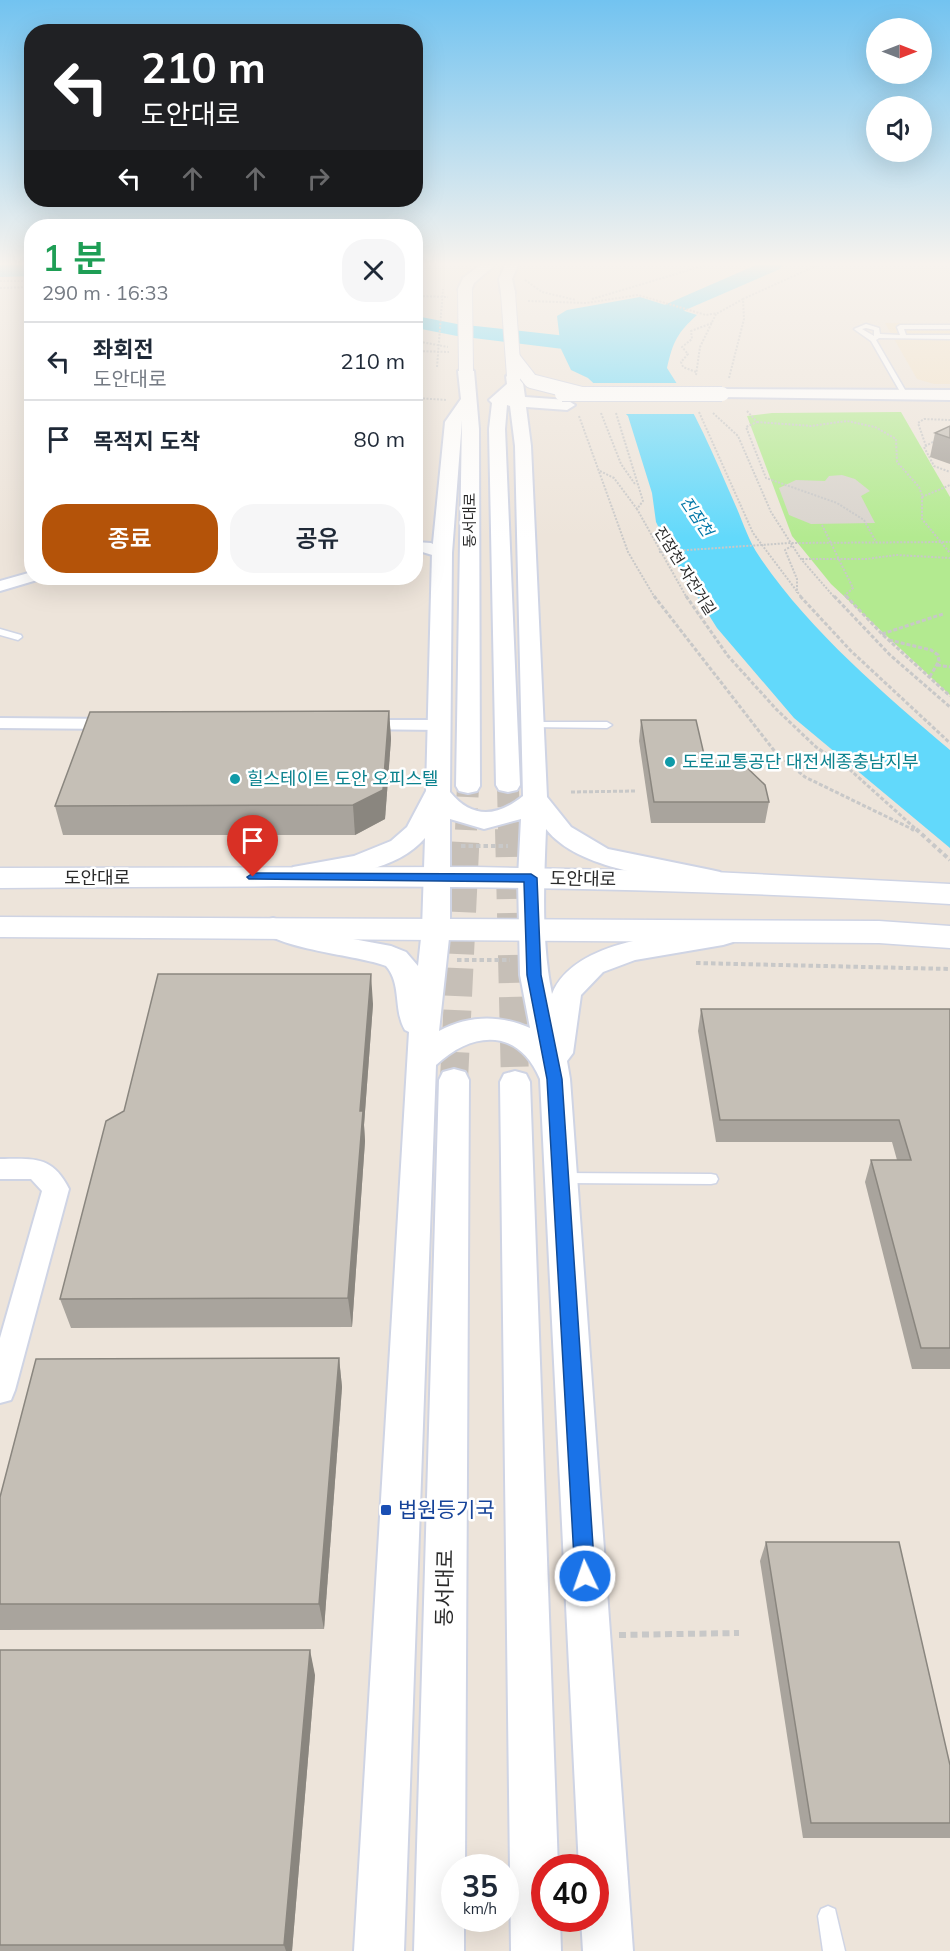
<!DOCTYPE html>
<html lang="ko">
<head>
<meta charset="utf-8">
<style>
  body { margin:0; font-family:Mulish,"Noto Sans KR",sans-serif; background:#f6f6f7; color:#1f2937; height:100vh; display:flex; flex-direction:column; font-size:22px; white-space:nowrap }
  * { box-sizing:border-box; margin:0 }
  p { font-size:20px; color:#747a83 }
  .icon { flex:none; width:33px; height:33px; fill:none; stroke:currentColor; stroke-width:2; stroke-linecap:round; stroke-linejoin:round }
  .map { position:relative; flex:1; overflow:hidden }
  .sheet { position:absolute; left:24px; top:219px; width:399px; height:366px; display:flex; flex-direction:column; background:#fff; border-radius:24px; box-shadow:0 6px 24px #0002 }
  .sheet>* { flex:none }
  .hud { position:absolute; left:24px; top:24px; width:399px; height:183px; border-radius:24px; box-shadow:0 6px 24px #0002; background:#202124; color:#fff; overflow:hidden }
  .needle { width:39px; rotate:90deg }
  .fabs { position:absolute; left:866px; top:18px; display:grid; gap:12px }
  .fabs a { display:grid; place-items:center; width:66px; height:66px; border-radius:50%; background:#fff; box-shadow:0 6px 24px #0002; font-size:30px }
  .speed { position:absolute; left:441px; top:1854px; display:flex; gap:12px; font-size:30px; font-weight:700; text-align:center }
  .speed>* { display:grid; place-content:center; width:78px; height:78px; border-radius:50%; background:#fff; box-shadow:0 6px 24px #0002; line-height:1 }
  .speed small { font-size:15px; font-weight:400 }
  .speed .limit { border:9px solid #d22; background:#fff; color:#111 }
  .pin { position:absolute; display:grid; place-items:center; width:51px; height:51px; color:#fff; margin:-62px -26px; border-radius:50% 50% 50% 0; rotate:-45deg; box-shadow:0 0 6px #0007 }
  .pin .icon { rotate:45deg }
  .me { position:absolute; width:66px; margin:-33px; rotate:357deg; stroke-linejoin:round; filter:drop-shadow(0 0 4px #0008) }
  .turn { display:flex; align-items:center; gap:21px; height:126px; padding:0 18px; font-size:27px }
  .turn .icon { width:78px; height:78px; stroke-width:2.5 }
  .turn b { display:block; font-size:42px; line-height:51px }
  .lanes { display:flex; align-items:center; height:57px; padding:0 18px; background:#0003; justify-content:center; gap:30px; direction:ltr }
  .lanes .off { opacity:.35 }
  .round { display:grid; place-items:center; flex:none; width:63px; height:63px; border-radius:24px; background:#f6f6f7 }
  .head { display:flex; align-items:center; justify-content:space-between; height:102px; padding:0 18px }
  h1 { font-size:36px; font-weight:600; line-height:45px; color:#1e9e55 }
  .primary-button { display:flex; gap:12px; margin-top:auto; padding:12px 18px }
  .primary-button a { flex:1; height:69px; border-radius:24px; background:#b45309; color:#fff; font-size:24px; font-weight:600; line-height:69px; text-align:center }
  .primary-button a+a { background:#f6f6f7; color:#1f2937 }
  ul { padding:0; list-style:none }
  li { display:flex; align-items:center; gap:18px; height:78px; padding:0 18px; border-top:2px solid #e0e1e3 }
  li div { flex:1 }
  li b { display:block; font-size:22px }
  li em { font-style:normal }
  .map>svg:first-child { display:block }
</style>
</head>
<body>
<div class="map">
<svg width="950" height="1951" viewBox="0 0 950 1951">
  <rect width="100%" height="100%" fill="#ede4da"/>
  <path fill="#f1e1c7" d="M885,323L950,324V384H934L917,379Z"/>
  <path fill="#b3ea90" d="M901,412L950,497V695L831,584L792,536L747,416L772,413Z"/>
  <path fill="#d9d4cd" d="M842,475L855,479L870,491L861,496L875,523L811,524L789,515L779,488L796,480L825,481L829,476Z"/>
  <path fill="#62d9fb" d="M640,297L697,315C677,333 673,342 667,368C695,410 714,456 734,502C742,519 748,540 759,556C808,629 883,693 950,750V848L794,718L717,628L678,566L656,522L652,493L628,416L588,378L571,370L561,349L557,316L567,310Z"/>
  <path fill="#ede4da" d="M589,383H681L698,414H622Z"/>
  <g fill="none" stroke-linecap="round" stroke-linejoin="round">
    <g fill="#62d9fb" fill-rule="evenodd">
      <path d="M0,265H32V276L0,277Z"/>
      <path d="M756,265H782L780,269L660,321L631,340H615L612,335L646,313Z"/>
      <path d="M416,316L457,324L603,340L611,342L623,359L620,364C607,367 603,363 596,353L457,336L416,328Z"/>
    </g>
    <g stroke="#c6bfb7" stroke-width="22" stroke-dasharray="22 11" stroke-linecap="butt">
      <path d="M508,785L509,830"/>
      <path d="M466,830L468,786"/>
    </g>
    <g stroke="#c6bfb7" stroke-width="28" stroke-dasharray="28 14" stroke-linecap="butt">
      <path d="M509,829L515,1082"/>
      <path d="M454,1080L466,829"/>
    </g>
    <defs>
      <g id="service">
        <path d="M866,324L879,328L880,334L900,335L897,327L900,325H950V329H904L906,335H950V339L879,338L876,340L908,395L905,397L902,395L871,341L854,329ZM866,328L874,330V336L862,329Z"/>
        <path d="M0,629L21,635L22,637L18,640L0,635Z"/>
        <path d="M531,722H607L612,725L607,728L528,727V723Z"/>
        <path d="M562,1173L711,1174L716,1175L718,1179L716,1183L711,1184L562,1183L557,1182L555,1178L557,1174Z"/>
        <path d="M828,1906L835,1909L845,1951H823L818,1916L821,1909Z"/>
      </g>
      <g id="minor">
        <path d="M416,542L431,543L450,553L442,558L416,550Z"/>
        <path d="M32,572V578H39L37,580L0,591V581Z"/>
        <path d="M0,718L115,719L124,724L115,729L0,728Z"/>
        <path d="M358,720H440L449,725L440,730L352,729L349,725L352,721Z"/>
        <path d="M0,1159C33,1159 52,1155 69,1189L15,1390L11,1400L0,1403V1338L42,1191L31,1179H0Z"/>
      </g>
      <g id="tertiary">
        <path d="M480,265H495L474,283L470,293H460L458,290L463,278Z"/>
        <path d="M505,265H518L512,279L515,293L508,297L501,293L499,279Z"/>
        <path d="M466,366L474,371L479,429L480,786L477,791L468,793L459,791L456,786L462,420L452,553L450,792C472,819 497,817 523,796L515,446L510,406L507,405L505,429L520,785L517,790L508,792L499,790L496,785L489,429L492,403L489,400L507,384L506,376L514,371L522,376L525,397L567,400L575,405L567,410L526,407L531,446L547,797L571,827L608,849L711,870L720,872L724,878L720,884L711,886C661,876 579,871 546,829C544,882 541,941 552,994C575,938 672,935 723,927L733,930L737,936L733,942L723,945L635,960L603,972L581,995L573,1053L567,1061L570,1079L633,1951H583L581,1918H596V1868H579L540,1079C518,1027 472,1031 436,1065L404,1951H354L409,1032L405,1030C393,1010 402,984 386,966C359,955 273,949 259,927L263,921L273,918L315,932L391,946L406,952L418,966L422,929L425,838C397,871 342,876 302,881L293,879L289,873L293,867L354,856L391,841L407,827L426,791L432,553L445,422L461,399L458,371ZM450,819L484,829L521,819L518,878L520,975L530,1028C500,1015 469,1015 439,1031L450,929Z"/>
        <path d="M722,389L950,390V400L716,397L714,394Z"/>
        <path d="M454,1069L465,1072L469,1080L465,1868H454V1918H464V1951H414L439,1080L443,1072Z"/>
        <path d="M515,1071L526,1074L530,1082L558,1868H544V1918H560L561,1951H511L500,1082L504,1074Z"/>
      </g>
      <g id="secondary">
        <path d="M475,867L713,872L950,884V904C633,884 317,885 0,888V868Z"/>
        <path d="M0,917L879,921L950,926V948L879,943L0,937Z"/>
      </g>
    </defs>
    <use href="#service" stroke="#cfd4e4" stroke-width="3"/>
    <use href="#minor" stroke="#cfd4e4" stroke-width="4"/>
    <use href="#tertiary" stroke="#cfd4e4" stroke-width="4"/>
    <use href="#secondary" stroke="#cfd4e4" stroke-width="3"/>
    <g stroke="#c8c8c8" stroke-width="2" stroke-dasharray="2 1.5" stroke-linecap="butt">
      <path d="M525,280L542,292L576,300"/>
      <path d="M0,281H32"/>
      <path d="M0,288L32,287"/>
      <path d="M416,296L448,297"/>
      <path d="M592,299L706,265"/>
      <path d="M528,301L586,303L638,295L706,315L718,313L743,299"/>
      <path d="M416,341L448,347"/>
      <path d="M416,351L449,352"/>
      <path d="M696,372L683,367L681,362L688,354L682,347L692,339L691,331L712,323"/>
      <path d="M696,375L700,347L716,314"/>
      <path d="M729,378L744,319L743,299L818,265"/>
      <path d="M416,398L447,400"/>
      <path d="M747,411L757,422L746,427L766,478L837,503L864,520L876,542"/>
      <path d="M699,412L753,533L802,598"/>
      <path d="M601,413L621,464L635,484"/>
      <path d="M616,413L643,501L637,509L687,598"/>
      <path d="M713,413L738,436L771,512L801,559L835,598"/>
      <path d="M579,416L628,552L655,598"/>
      <path d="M757,422L811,426L847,421L875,427L896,439L897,462L919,487L922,495V519L950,553"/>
      <path d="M936,440L924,447L934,466L950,472"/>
      <path d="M926,446L918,423L924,419L950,420"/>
      <path d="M600,471L614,478L637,509"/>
      <path d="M922,497L950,485"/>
      <path d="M822,525L853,588L845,595L848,598"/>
      <path d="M792,546L785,550L797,579V593"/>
      <path d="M659,552L790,543L950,542"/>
      <path d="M802,559H867L896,555L950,558"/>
    </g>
    <g stroke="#c8c8c8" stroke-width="3" stroke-dasharray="4 2" stroke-linecap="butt">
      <path d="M654,596L776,753L805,777L914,830"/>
      <path d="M686,596L728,656L777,710L816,747L848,768L917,830"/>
      <path d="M800,596L851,651L950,743"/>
      <path d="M834,596L890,655L950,707"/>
      <path d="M846,596L882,634L950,696"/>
      <path d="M882,634L943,614"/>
      <path d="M889,640L931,650L938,655L939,661L929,678"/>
      <path d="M937,665L950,667"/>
      <path d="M571,792L635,791"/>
    </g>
    <g stroke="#c8c8c8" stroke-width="4" stroke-dasharray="4.5 3" stroke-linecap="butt">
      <path d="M912,829L914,830"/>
      <path d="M916,829L950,860"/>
      <path d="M461,846H508"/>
      <path d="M457,960H510"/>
      <path d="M696,963L950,969"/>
    </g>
    <path stroke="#c8c8c8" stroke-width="6" stroke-dasharray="7 4.5" stroke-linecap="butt" d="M619,1635L739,1633"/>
    <use href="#service" fill="#fff" fill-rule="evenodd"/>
    <use href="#minor" fill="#fff" fill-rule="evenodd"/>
    <use href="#tertiary" fill="#fff" fill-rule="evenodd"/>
    <use href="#secondary" fill="#fff" fill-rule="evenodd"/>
    <defs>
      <g id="tertiary-bridge">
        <path d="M465,290L466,371"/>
        <path d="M508,293L514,376"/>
        <path d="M513,358L531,381L582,394"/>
        <path d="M562,394H722"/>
      </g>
    </defs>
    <use href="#tertiary-bridge" stroke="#cfd4e4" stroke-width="16" stroke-linecap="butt"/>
    <path stroke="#c8c8c8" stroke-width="2" stroke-dasharray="2 1.5" stroke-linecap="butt" d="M437,367L443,289"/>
    <use href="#tertiary-bridge" stroke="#fff" stroke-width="14"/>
  </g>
  <g fill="#a9a49d">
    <path d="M950,426V464L930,457L935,433Z"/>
    <path d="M389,711L391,739L385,819L355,835H63L55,806Z"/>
    <path d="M641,720L706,763L769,802L765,823H651L639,741Z"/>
    <path d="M373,1004L364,1125L365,1141L352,1327L71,1328L60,1299Z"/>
    <path d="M701,1009H950V1369H912L865,1182L871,1160H897L892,1142H716L698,1031Z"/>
    <path d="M339,1358L342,1387L324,1629L0,1630V1497Z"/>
    <path d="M766,1542L950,1765V1838H803L760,1561Z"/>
    <path d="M0,1650L315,1675L292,1951H0Z"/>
  </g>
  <g fill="#8a867f">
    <path d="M389,711L391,739L385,819L355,835L353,805Z"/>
    <path d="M371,974L373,1004L364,1125L365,1141L352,1327L348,1298L360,1111Z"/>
    <path d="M339,1358L342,1387L324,1629L319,1604Z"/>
    <path d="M310,1650L315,1675L292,1951H286L284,1945Z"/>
  </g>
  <g fill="#c5bfb6" stroke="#8a867f" stroke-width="1.5">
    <path d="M950,426V438L935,433Z"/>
    <path d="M389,711L383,790L353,805L55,806L90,712Z"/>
    <path d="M641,720H696L706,763H742L765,785L769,802H654Z"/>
    <path d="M158,974H371L360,1111H363L348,1298L60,1299L106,1121L124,1111Z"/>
    <path d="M701,1009H950V1348H921L871,1160H911L899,1120H720Z"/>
    <path d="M339,1358L319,1604H0V1497L36,1359Z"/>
    <path d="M766,1542H899L950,1765V1823H811Z"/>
    <path d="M0,1650H310L284,1945H0Z"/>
  </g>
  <linearGradient id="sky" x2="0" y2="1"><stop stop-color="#72c3f0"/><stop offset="0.49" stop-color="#f7f3ee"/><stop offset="1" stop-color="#f7f3ee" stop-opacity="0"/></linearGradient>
  <rect width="950" height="538" fill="url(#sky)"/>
  <path fill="#1a73e8" stroke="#114b97" stroke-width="1.5" d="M253,873L531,874L537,878L541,975L562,1079L595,1576L592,1583L585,1586L578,1583L575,1576L547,1079L527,975L524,882L249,879L247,877Z"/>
  <g fill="#0f9aa8" stroke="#fff" stroke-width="2">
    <circle cx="670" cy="762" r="6"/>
    <circle cx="235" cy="779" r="6"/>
  </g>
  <rect fill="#1a4fb4" stroke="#fff" stroke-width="2" x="380" y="1504" width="12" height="12" rx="3"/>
  <g text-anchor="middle" stroke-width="5" stroke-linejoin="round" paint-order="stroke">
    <g font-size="15" fill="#2a2a2a" stroke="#fff">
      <text transform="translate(470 520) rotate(-90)" y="5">동서대로</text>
      <text transform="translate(685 571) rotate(58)" y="5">진잠천 자전거길</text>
    </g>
    <g font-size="16" font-style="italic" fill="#0076a7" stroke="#fff">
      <text transform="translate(697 516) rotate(56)" y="6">진잠천</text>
    </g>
    <g font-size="18" fill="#0d838f" stroke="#fff" text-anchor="start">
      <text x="682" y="768">도로교통공단 대전세종충남지부</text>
      <text x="247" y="785">힐스테이트 도안 오피스텔</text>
    </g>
    <g font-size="18" fill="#2a2a2a" stroke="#fff">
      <text x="97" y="884">도안대로</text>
      <text transform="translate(583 879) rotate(1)" y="6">도안대로</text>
    </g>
    <g font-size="21" fill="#164399" stroke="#fff" text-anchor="start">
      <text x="398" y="1517">법원등기국</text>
    </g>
    <g font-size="21" fill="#2a2a2a" stroke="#fff">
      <text transform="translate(445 1588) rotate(-89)" y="7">동서대로</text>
    </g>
  </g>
</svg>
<div class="fabs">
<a><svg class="needle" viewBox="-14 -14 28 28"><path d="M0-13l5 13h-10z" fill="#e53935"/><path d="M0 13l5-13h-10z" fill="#747a83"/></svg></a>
<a><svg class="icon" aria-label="sound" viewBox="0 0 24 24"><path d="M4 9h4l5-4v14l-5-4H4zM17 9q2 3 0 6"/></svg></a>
</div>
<div class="speed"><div>35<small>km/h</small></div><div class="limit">40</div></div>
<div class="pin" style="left:253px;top:877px;background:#d93025"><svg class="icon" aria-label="arrive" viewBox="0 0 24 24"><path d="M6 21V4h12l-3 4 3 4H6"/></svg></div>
<svg class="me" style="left:585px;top:1576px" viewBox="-20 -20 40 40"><circle r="17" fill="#1a73e8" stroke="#fff" stroke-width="3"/><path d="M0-11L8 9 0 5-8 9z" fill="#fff"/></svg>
<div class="hud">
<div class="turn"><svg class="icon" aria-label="left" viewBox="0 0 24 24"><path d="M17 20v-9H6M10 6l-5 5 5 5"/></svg><div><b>210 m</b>도안대로</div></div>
<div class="lanes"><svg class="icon" aria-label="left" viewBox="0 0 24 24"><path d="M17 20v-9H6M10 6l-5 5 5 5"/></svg><svg class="icon off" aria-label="ahead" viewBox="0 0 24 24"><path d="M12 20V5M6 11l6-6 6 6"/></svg><svg class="icon off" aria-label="ahead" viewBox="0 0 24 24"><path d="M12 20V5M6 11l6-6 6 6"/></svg><svg class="icon off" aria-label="right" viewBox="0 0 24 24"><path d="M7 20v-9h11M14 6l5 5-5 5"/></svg></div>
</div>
<section class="sheet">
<div class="head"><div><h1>1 분</h1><p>290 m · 16:33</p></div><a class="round"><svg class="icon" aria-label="close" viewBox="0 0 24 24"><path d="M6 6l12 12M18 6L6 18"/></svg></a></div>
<ul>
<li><svg class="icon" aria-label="left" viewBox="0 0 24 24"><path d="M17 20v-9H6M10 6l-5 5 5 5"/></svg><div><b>좌회전</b><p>도안대로</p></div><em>210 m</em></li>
<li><svg class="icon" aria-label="arrive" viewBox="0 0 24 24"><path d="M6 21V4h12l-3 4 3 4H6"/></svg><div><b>목적지 도착</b></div><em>80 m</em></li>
</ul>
<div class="primary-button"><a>종료</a><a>공유</a></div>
</section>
</div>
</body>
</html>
